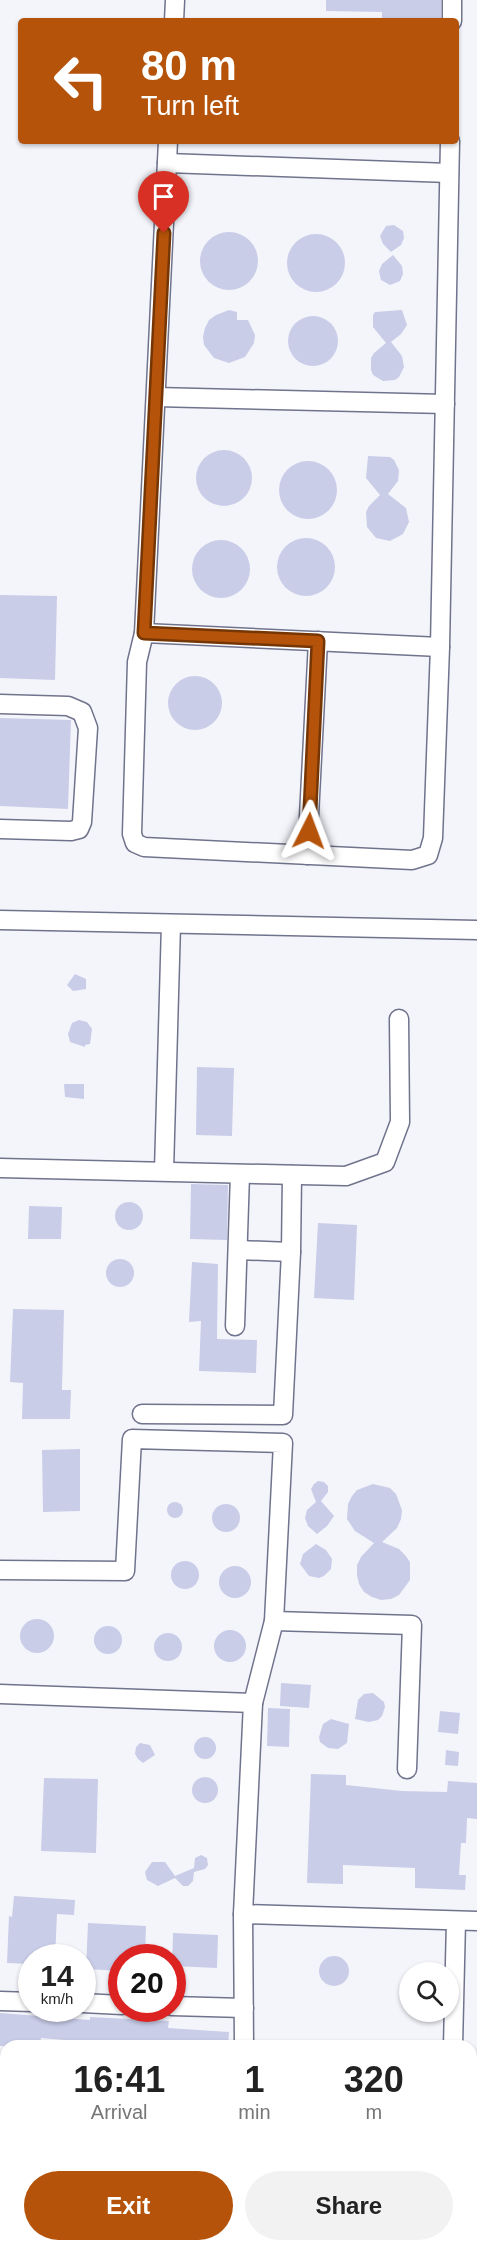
<!DOCTYPE html>
<html lang="en">
<head>
<meta charset="utf-8">
<style>
  body { margin:0; font-family:Helvetica,sans-serif; background:#f2f2f2; color:#222; height:100vh; display:flex; flex-direction:column; font-size:22px; white-space:nowrap }
  * { box-sizing:border-box; margin:0 }
  p { font-size:20px; color:#767676 }
  .icon { flex:none; width:33px; height:33px; fill:none; stroke:currentColor; stroke-width:2; stroke-linecap:round; stroke-linejoin:round }
  .map { position:relative; flex:1; overflow:hidden }
  .drawer { position:absolute; left:0px; top:2040px; width:477px; height:212px; display:flex; flex-direction:column; background:#fff; border-radius:18px 18px 0 0; box-shadow:0 2px 4px #0004 }
  .drawer>* { flex:none }
  .hud { position:absolute; left:18px; top:18px; width:441px; height:126px; border-radius:6px; box-shadow:0 2px 4px #0004; background:#b45309; color:#fff; overflow:hidden }
  .controls { position:absolute; left:399px; top:1962px; display:grid; gap:12px }
  .controls a { display:grid; place-items:center; width:60px; height:60px; border-radius:50%; background:#fff; box-shadow:0 2px 4px #0004; font-size:30px }
  .speed { position:absolute; left:18px; top:1944px; display:flex; gap:12px; font-size:30px; font-weight:700; text-align:center }
  .speed>* { display:grid; place-content:center; width:78px; height:78px; border-radius:50%; background:#fff; box-shadow:0 2px 4px #0004; line-height:1 }
  .speed small { font-size:15px; font-weight:400 }
  .speed .limit { border:9px solid #d22; background:#fff; color:#111 }
  .pin { position:absolute; display:grid; place-items:center; width:51px; height:51px; color:#fff; margin:-62px -26px; border-radius:50% 50% 50% 0; rotate:-45deg; box-shadow:0 0 6px #0007 }
  .pin .icon { rotate:45deg }
  .me { position:absolute; width:66px; margin:-33px; rotate:3deg; stroke-linejoin:round; filter:drop-shadow(0 0 4px #0008) }
  .turn { display:flex; align-items:center; gap:21px; height:126px; padding:0 24px; font-size:27px }
  .turn .icon { width:78px; height:78px; stroke-width:2.5 }
  .turn b { display:block; font-size:42px; line-height:51px }
  .eta { display:flex; justify-content:space-evenly; align-items:center; height:102px; text-align:center }
  .eta b { font-size:36px; font-weight:800; line-height:42px }
  .primary-button { display:flex; gap:12px; margin-top:auto; padding:12px 24px }
  .primary-button a { flex:1; height:69px; border-radius:36px; background:#b45309; color:#fff; font-size:24px; font-weight:800; line-height:69px; text-align:center }
  .primary-button a+a { background:#f2f2f2; color:#222 }
  .map>svg:first-child { display:block }
</style>
</head>
<body>
<div class="map">
<svg width="477" height="2251" viewBox="0 0 477 2251">
  <rect width="100%" height="100%" fill="#f4f5fb"/>
  <g fill="#c9cde8">
    <path d="M326,0H441V21H382V12L326,11Z"/>
    <path d="M394,225L403,231L404,238L401,245L391,252L383,244L380,236L386,226Z"/>
    <circle cx="229" cy="261" r="29"/>
    <circle cx="316" cy="263" r="29"/>
    <path d="M393,255L402,266L403,274L400,281L390,285L381,280L379,271L382,264Z"/>
    <path d="M229,310L237,312V320H248L255,335L254,343L245,357L229,363L214,358L204,345L203,337L205,328L209,320L216,315Z"/>
    <path d="M402,310L407,325L401,334L391,342L402,356L404,367L399,377L395,380L383,381L373,375L371,370V358L374,353L386,343L373,327V315L375,312Z"/>
    <circle cx="313" cy="341" r="25"/>
    <circle cx="224" cy="478" r="28"/>
    <path d="M368,456L390,457L394,460L399,470L398,481L388,494L406,508L409,522L403,534L390,541L376,538L367,527L366,512L369,506L380,495L366,478Z"/>
    <circle cx="308" cy="490" r="29"/>
    <circle cx="306" cy="567" r="29"/>
    <circle cx="221" cy="569" r="29"/>
    <path d="M0,595L57,596L55,680L0,678Z"/>
    <circle cx="195" cy="703" r="27"/>
    <path d="M0,718L71,720L68,809L0,806Z"/>
    <path d="M75,974L86,979V989L73,991L67,985Z"/>
    <path d="M79,1020L87,1022L92,1029L90,1044L85,1045V1047L70,1042L68,1034L72,1023Z"/>
    <path d="M197,1067L234,1068L232,1136L196,1135Z"/>
    <path d="M64,1084H84V1099L65,1097Z"/>
    <path d="M191,1184L228,1185L227,1240L190,1239Z"/>
    <circle cx="129" cy="1216" r="14"/>
    <path d="M29,1206L62,1207L61,1239H28Z"/>
    <path d="M318,1223L357,1225L354,1300L314,1298Z"/>
    <circle cx="120" cy="1273" r="14"/>
    <path d="M192,1262L218,1264L217,1339L257,1340L256,1373L199,1371L201,1321L189,1322Z"/>
    <path d="M13,1309L64,1310L62,1390H71L70,1419H22L23,1383L10,1382Z"/>
    <path d="M80,1449V1511L43,1512L42,1450Z"/>
    <path d="M318,1481L324,1482L328,1486V1492L321,1501L334,1516L327,1526L317,1534L308,1526L305,1518L307,1510L316,1502L311,1489L314,1484Z"/>
    <path d="M373,1484L390,1488L396,1494L402,1510L401,1519L397,1528L382,1542L399,1549L405,1555L410,1562V1580L399,1595L391,1599L381,1600L372,1597L364,1592L359,1584L357,1575V1565L361,1557L374,1543L355,1531L347,1519L348,1504L352,1496L357,1490Z"/>
    <circle cx="175" cy="1510" r="8"/>
    <circle cx="226" cy="1518" r="14"/>
    <path d="M316,1544L326,1550L332,1559L331,1569L324,1576L319,1578L309,1576L300,1564L303,1554Z"/>
    <circle cx="185" cy="1575" r="14"/>
    <circle cx="235" cy="1582" r="16"/>
    <circle cx="37" cy="1636" r="17"/>
    <circle cx="108" cy="1640" r="14"/>
    <circle cx="230" cy="1646" r="16"/>
    <circle cx="168" cy="1647" r="14"/>
    <path d="M281,1683L311,1685L309,1708L280,1706Z"/>
    <path d="M373,1693L384,1702L385,1707L382,1716L378,1720L369,1722L355,1719L358,1700L364,1694Z"/>
    <path d="M268,1708L290,1709L289,1747L267,1746Z"/>
    <path d="M440,1711L460,1713L458,1734L438,1732Z"/>
    <path d="M331,1719L349,1724L347,1743L338,1749L328,1748L320,1742L319,1737L323,1724Z"/>
    <circle cx="205" cy="1748" r="11"/>
    <path d="M140,1743L150,1745L155,1755L143,1763L138,1759L135,1754L136,1747Z"/>
    <path d="M446,1750L459,1752L458,1766L445,1765Z"/>
    <path d="M311,1774L346,1775V1785L402,1791L447,1792L448,1781L477,1783V1819L467,1818L466,1843H461L459,1875H466L465,1890L415,1888V1868L343,1865V1884L307,1883Z"/>
    <circle cx="205" cy="1790" r="13"/>
    <path d="M44,1778L98,1779L96,1853L41,1851Z"/>
    <path d="M201,1855L207,1858L208,1865L205,1869L194,1872L193,1881L188,1886H183L175,1878L158,1886L147,1880L145,1872L152,1862H165L175,1876L194,1868L195,1858Z"/>
    <path d="M14,1896L75,1900L74,1915L57,1914L55,1958H32V1964L7,1963L9,1916L12,1917Z"/>
    <path d="M88,1923L146,1926L145,1958H122V1971L86,1969Z"/>
    <path d="M173,1933L218,1935L217,1968L172,1966Z"/>
    <circle cx="334" cy="1971" r="15"/>
    <path d="M0,2013L90,2020V2017L169,2021L168,2028L229,2032L228,2046H88V2042L41,2038L40,2046H0Z"/>
  </g>
  <g fill="none" stroke-linecap="round" stroke-linejoin="round">
    <defs>
      <g id="minor">
        <path d="M174,21L175,0"/>
        <path d="M452,21V0"/>
        <path d="M168,141L144,633L137,662L132,834L135,843L144,847L412,860L428,855L433,838L440,647L450,141"/>
        <path d="M167,163L449,173"/>
        <path d="M156,397L445,404"/>
        <path d="M144,633L440,647"/>
        <path d="M0,704L68,706L82,712L88,728L82,822L79,829L71,831L0,829"/>
        <path d="M307,855L318,641"/>
        <path d="M0,920L477,930"/>
        <path d="M0,1168L346,1176L385,1162L400,1122L399,1019"/>
        <path d="M164,1171L171,924"/>
        <path d="M238,1250L291,1252"/>
        <path d="M235,1326L240,1174"/>
        <path d="M142,1414L283,1415L291,1252L292,1175"/>
        <path d="M0,1570L125,1571L132,1439L283,1443L274,1621L253,1703"/>
        <path d="M274,1621L412,1625L407,1769"/>
        <path d="M0,1694L253,1703L243,1914L477,1921"/>
        <path d="M243,1914L244,2046"/>
        <path d="M0,2001L32,2002"/>
        <path d="M82,2003L122,2005"/>
        <path d="M172,2006L244,2008"/>
        <path d="M453,2046L456,1921"/>
        <path d="M0,2204L6,2205"/>
        <path d="M471,2222L477,2223"/>
      </g>
    </defs>
    <use href="#minor" stroke="#70738c" stroke-width="21"/>
    <use href="#minor" stroke="#fff" stroke-width="18"/>
  </g>
  <g fill="none" stroke-linecap="round" stroke-linejoin="round">
    <defs>
      <path id="route" d="M164,233L144,633L318,641L309,831"/>
    </defs>
    <use href="#route" stroke="#753606" stroke-width="15"/>
    <use href="#route" stroke="#b45309" stroke-width="10"/>
  </g>
</svg>
<div class="controls">
<a><svg class="icon" aria-label="search" viewBox="0 0 24 24"><circle cx="10" cy="10" r="6"/><path d="M15 15l6 6"/></svg></a>
</div>
<div class="speed"><div>14<small>km/h</small></div><div class="limit">20</div></div>
<div class="pin" style="left:164px;top:233px;background:#d93025"><svg class="icon" aria-label="arrive" viewBox="0 0 24 24"><path d="M6 21V4h12l-3 4 3 4H6"/></svg></div>
<svg class="me" style="left:309px;top:831px" viewBox="-20 -20 40 40"><path d="M0-17L14 15 0 8-14 15z" fill="#b45309" stroke="#fff" stroke-width="4"/></svg>
<div class="hud">
<div class="turn"><svg class="icon" aria-label="left" viewBox="0 0 24 24"><path d="M17 20v-9H6M10 6l-5 5 5 5"/></svg><div><b>80 m</b>Turn left</div></div>
</div>
<section class="drawer">
<div class="eta">
<div><b>16:41</b><p>Arrival</p></div>
<div><b>1</b><p>min</p></div>
<div><b>320</b><p>m</p></div>
</div>
<div class="primary-button"><a>Exit</a><a>Share</a></div>
</section>
</div>
</body>
</html>
